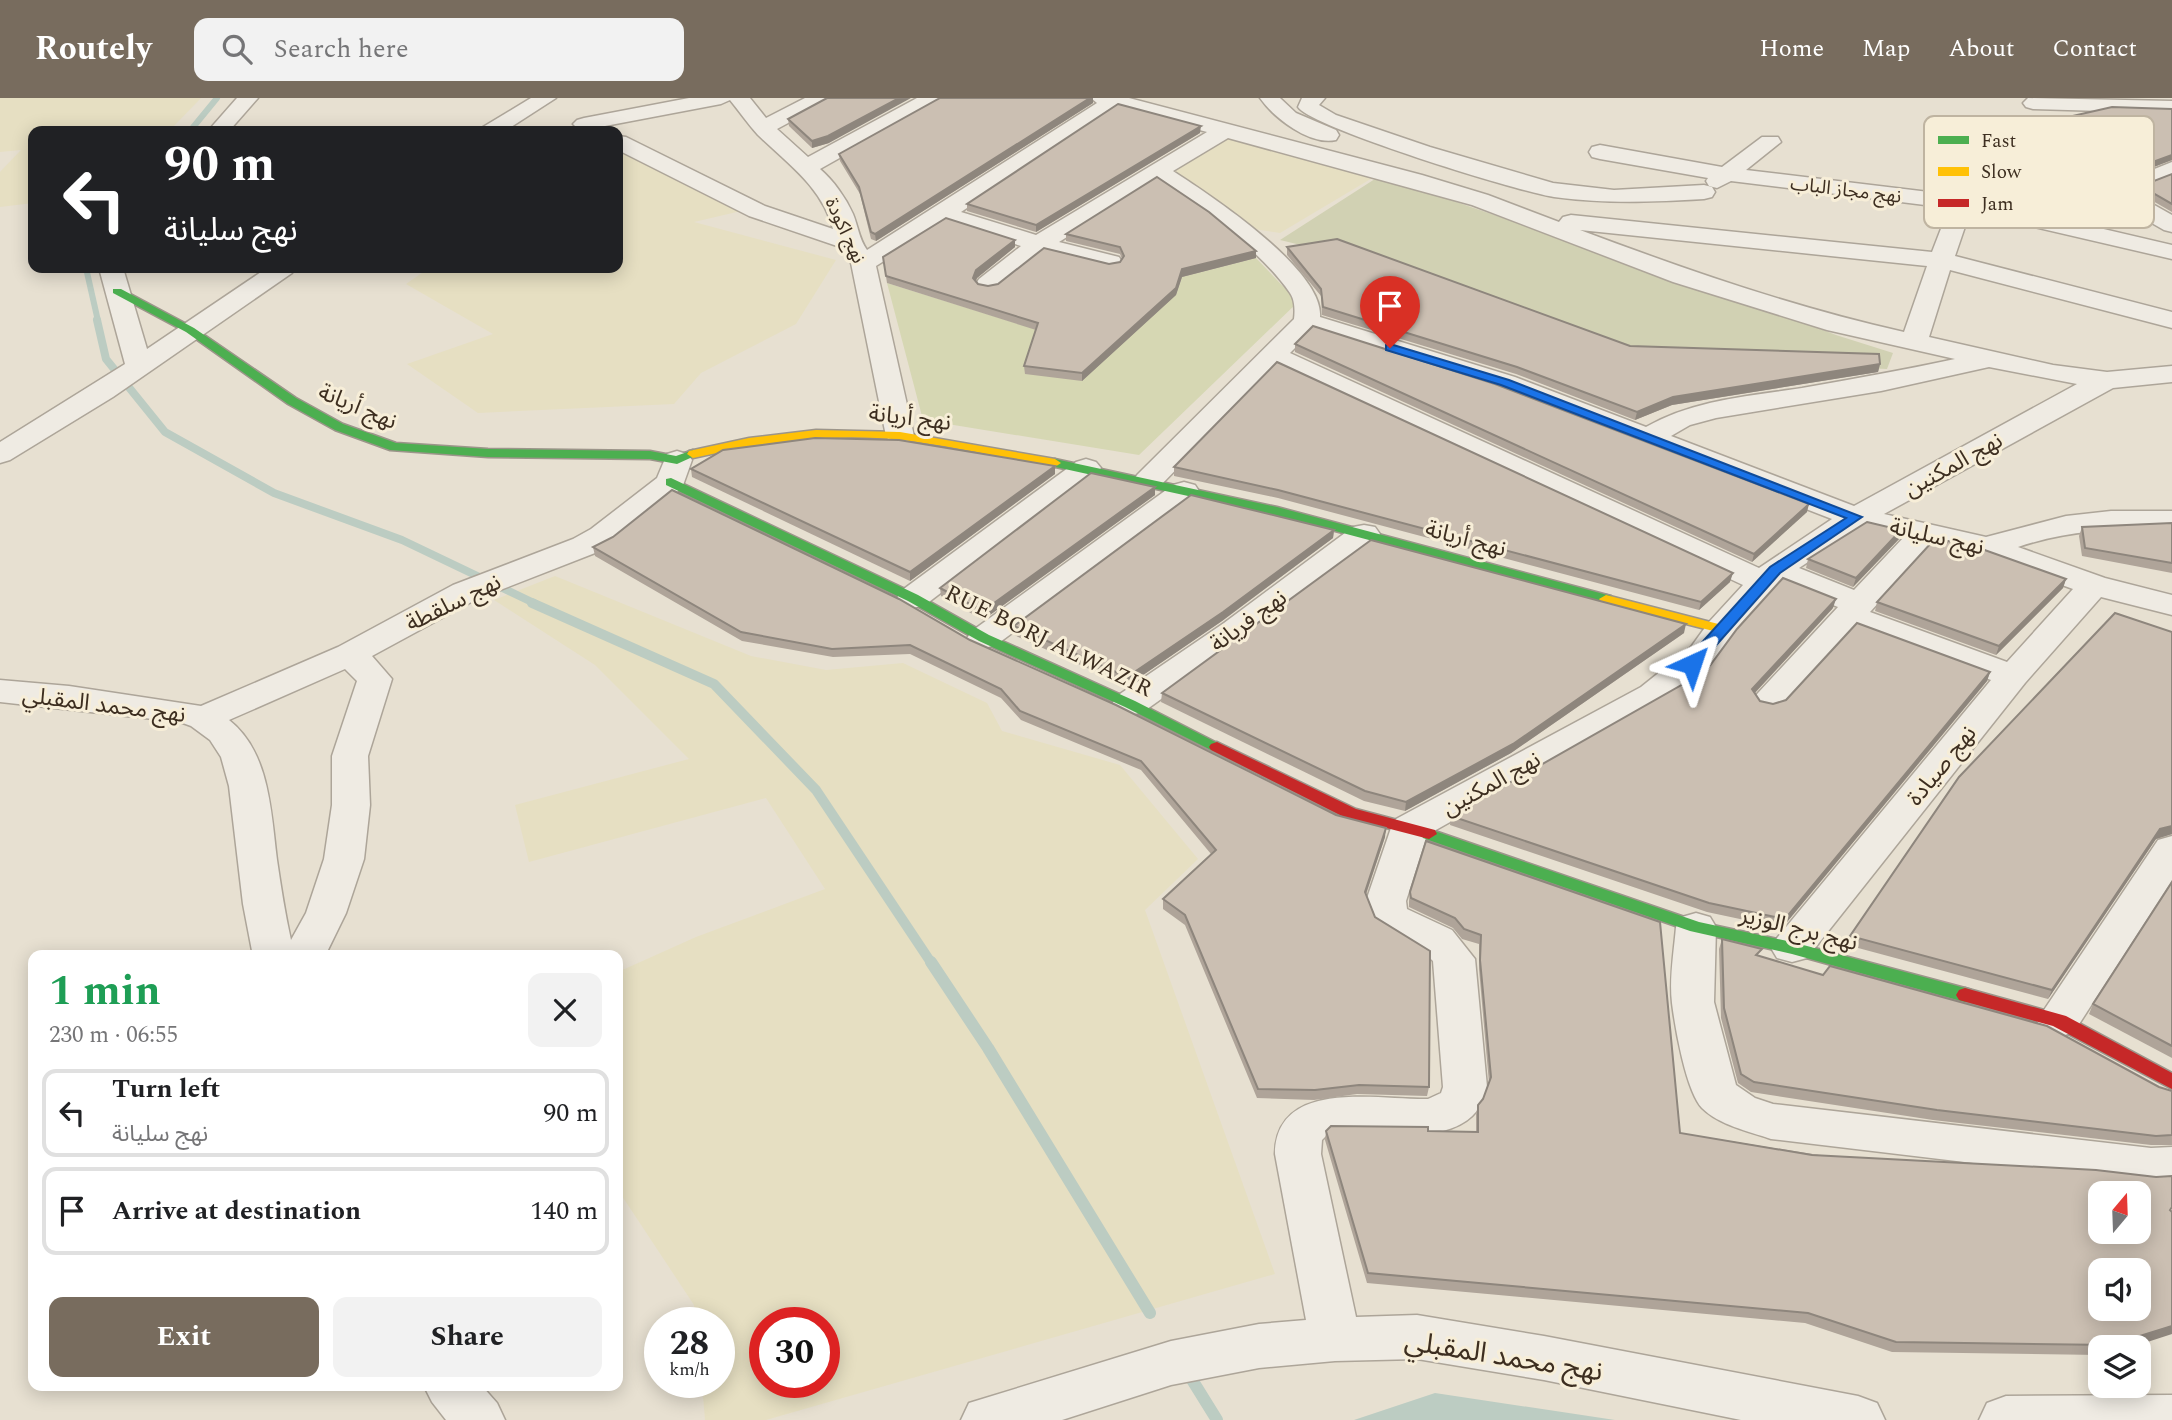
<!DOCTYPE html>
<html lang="en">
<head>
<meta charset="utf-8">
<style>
  body { margin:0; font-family:Spectral,"Noto Sans Arabic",serif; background:#f2f2f2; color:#202124; height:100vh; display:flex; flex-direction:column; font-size:26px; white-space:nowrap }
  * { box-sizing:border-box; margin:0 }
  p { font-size:23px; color:#757577 }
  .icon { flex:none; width:38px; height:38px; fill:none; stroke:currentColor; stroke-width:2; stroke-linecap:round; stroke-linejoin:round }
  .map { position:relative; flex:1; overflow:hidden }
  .panel { position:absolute; left:28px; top:852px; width:595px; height:441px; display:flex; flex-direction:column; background:#fff; border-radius:14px; box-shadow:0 4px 18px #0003 }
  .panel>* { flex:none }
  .guide { position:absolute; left:28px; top:28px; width:595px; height:147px; border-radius:14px; box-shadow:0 4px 18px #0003; background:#202124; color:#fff; overflow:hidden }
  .needle { width:46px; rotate:19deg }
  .controls { position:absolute; left:2088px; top:1083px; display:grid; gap:14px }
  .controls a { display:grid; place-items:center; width:63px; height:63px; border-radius:14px; background:#fff; box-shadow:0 4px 18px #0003; font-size:35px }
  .speed { position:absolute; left:644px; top:1209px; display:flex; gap:14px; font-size:35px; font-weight:700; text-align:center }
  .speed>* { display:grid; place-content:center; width:91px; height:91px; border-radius:50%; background:#fff; box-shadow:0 4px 18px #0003; line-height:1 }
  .speed small { font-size:18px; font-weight:400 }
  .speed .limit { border:10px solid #d22; background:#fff; color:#111 }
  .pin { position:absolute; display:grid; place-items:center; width:60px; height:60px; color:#fff; margin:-72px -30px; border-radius:50% 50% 50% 0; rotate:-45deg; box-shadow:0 0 7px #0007 }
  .pin .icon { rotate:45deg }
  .me { position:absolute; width:77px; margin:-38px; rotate:42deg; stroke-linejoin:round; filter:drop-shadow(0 0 5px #0008) }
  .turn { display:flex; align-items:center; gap:24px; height:147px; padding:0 21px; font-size:32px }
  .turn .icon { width:91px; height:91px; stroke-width:2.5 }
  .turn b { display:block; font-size:49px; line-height:60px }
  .round { display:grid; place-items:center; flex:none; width:74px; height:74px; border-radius:14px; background:#f2f2f2 }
  .head { display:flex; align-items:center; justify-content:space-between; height:119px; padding:0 21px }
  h1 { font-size:42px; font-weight:700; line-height:52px; color:#1e9e55 }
  .cta { display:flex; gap:14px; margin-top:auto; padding:14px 21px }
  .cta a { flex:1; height:80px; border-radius:14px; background:#786c5e; color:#fff; font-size:28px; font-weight:700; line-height:80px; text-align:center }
  .cta a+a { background:#f2f2f2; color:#202124 }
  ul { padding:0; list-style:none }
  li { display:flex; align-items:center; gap:21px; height:88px; margin:0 14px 10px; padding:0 7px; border:4px solid #e0e0e0; border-radius:14px }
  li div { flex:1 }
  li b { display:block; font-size:26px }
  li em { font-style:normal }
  header { display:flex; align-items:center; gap:42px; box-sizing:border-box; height:98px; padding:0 35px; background:#786c5e; color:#fff }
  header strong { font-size:33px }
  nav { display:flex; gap:38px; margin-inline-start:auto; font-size:24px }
  .search { width:490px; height:63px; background:#f2f2f2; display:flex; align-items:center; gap:18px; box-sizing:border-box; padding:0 24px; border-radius:14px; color:#757577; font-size:26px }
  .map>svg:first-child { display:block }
</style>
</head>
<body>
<header>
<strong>Routely</strong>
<div class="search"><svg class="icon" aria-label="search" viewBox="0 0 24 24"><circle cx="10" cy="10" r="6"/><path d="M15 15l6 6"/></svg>Search here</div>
<nav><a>Home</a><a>Map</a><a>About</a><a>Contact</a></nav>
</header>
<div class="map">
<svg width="2172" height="1322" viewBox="0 0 2172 1322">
  <rect width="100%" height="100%" fill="#e7e0d1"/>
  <g fill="#e6dfc2" fill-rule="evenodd">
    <path d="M0,0H201L169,33H33V105L0,109V74L21,52L0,54Z"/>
    <path d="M1225,40L1374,79L1280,135L1102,108Z"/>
    <path d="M618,52L741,113L694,124L836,162L796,226L701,275L674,306L478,315L407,266L493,236L406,186L429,170H618Z"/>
    <path d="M555,478L751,558L826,572L903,565L987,605L1002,633L1120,667L1198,761L1145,812L1275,1176L766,1322H705L702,1285L719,1284V1225H695L694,1207L618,1092V874L696,839L825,791L766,700L529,764L515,707L689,661L595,567L494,502ZM824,1225V1284H765V1225Z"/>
  </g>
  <path fill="#d6d7b3" d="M1256,160L1298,204L1139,357L923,322L887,185L1038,232L1176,197L1182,179Z"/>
  <path fill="#d1d1b3" d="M1378,79L1413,89L1549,136L1552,135L1653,177L1737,199L1836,237L1893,255L1887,271L1685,262L1627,263L1309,149L1280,142Z"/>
  <path fill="#bcccc2" d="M1435,1295L1615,1322H1354Z"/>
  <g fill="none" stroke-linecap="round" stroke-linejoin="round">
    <g stroke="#bcccc2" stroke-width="6">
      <path d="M190,33L217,0"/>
      <path d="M86,170L98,223"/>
    </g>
    <path stroke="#bcccc2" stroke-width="8" d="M97,222L106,261L165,334L274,395L402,442L536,506"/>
    <path stroke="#bcccc2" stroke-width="10" d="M532,505L714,586L816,692L932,866"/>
    <g stroke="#bcccc2" stroke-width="12">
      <path d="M931,864L988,950L1150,1215"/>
      <path d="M1186,1272L1217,1322"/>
    </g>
    <defs>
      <g id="street">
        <path d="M237,0H258L229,33H208Z"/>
        <path d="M531,0H556L505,33H479L483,29Z"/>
        <path d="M689,0H750L766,20L805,0H830L827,4L777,31L808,59L917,0H942L939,4L820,71C833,82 846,100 853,116C858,128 859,141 867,152L1097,5L1091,0H1129L1422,77L1488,97L1559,124L1563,119L1571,117L1932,154L1949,110L1731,83L1717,90L1709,88L1706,83L1708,80L1600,61L1592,59L1589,54L1592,49L1600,47L1722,69L1762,39H1778L1781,44L1746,72L1962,98L2172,147V161L1970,114L1955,158L2172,214V230L1950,172L1929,239L2053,267L2107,274L2172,268V284L2113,290L1884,416L1986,439L2066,418L2111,413H2172V431C2119,430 2068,432 2018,449L2105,480L2172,497V517L2101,499L2025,585L1807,860L1792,864L1777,860L1771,850L1777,840L1991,582L1854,531L1782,609L1770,613L1758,609L1752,602L1758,595L1838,509L1780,486L1733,538L1715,563L1665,603L1427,737L1406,803L1407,811L1452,832L1475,861L1487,989C1475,1056 1379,1033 1329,1035L1322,1042L1321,1056L1356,1219L1417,1217L1544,1238L1858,1298L1877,1305L1885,1322H1741L1544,1282L1417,1261L1335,1263L1259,1270L1171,1287L1062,1322H961L969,1305L1171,1243L1259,1226L1306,1222L1275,1056C1276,980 1377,1002 1428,1001L1441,995L1443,989L1433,863C1410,837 1372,845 1366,803L1391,730L1396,721L1641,589L1691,549L1709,524L1743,487L1276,269L1159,389L1148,392L1137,389L1133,383L1137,377L1294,221C1295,213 1295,202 1290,195C1259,150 1202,112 1157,83L1059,144L1119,159L1122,164L1119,169L1110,171L1043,154L997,191L988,193L979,191L976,186L979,181L1021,148L946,124L876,168L914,338L910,344L900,347L890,344L886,338L851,165L840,149L749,118L618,52V38L626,39L765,108L833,131C822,89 788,66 758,37C748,26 739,13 730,2L721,6L584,32L577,30L573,26L577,22L584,20ZM1117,10L1207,34L1036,137L961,114ZM1228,40L1472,107L1673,184L1827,232L1955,261C1904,272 1853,281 1802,290C1749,298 1693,302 1646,329L1515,279L1320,219C1324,172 1210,97 1173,73ZM1580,132L1927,168L1904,234C1793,209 1687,172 1580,132ZM1312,233L1495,291L1832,421L1759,470L1290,255ZM1989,269L2077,286L1854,408L1671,338L1690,327L1716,320L1881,293ZM1861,429L1904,439L1854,492L1799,470ZM1932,446L1977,456L2073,491L2007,564L1870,514Z"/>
        <path d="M1260,0H1280L1296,15L1336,32L1339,37L1336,42C1310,48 1274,20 1260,0Z"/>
        <path d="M1302,0H1325L1319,7L1336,17L1430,49L1553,85L1614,92L1704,87L1712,89L1715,94L1712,99L1704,101C1652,104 1607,106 1554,99C1520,94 1312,30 1298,9Z"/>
        <path d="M2028,0L2172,3V15L2033,11L2026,9L2023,5Z"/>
        <path d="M2035,43L2117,86L2172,64V79L2133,95L2172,117V134L2164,132L2027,54L2024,49L2027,44Z"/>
        <path d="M99,170H123L147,251L267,170H295L292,175L113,299L10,362L0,365V344L125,266Z"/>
        <path d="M677,353L687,356L692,362L682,390L613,445L595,455L477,501L372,558L392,581L368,658L370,707L364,761L346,815L325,858H253L243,806L229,688L221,659L210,642L191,628L180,624L0,604V582L69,588L201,608L338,549L453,487L573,441L591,431L657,380L667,356ZM345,571L357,583L332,658V707L324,761L306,815L291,842C285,816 281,789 277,762C271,715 270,654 229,622Z"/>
        <path d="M1086,361L1096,364L1101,370L1096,376L925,507L913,510L901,507L897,500L901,493L1076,364Z"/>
        <path d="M1184,384L1195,387L1199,393L1195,399L996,547L984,550L972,547L967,540L972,533L1173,387Z"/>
        <path d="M1364,427L1375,429L1380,436L1375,443L1248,539L1143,614L1130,617L1117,614L1112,606L1117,598L1224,525L1353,429Z"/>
        <path d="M2172,738V782L2074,934L2059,939L2044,934L2037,923L2044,912L2158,742Z"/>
        <path d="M1696,815L1710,819L1716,829L1714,904L1736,987L1755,1000L1773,1006L2151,1050L2172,1049V1085L2151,1086L1771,1041C1748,1033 1719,1027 1702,1010C1686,993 1675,929 1672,905C1669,881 1674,853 1676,829L1682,819Z"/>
        <path d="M424,1288H482L497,1305L505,1322H446L432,1304Z"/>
        <path d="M2172,1297V1322H1979L1987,1305L2006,1298Z"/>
      </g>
      <g id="fast">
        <path d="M113,191H121L194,230L296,300L343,326L396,345L488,351L650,353L676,358L693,352L699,356L677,366L650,361L488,359L390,352L335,332L288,306L186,234L113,195Z"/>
        <path d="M1055,361L1277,409L1611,498L1613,501L1606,505L1275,417L1051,368V362Z"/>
        <path d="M671,380L918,497L989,537L1135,603L1225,649L1223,652H1211L1125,609L979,543L908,503L666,387V381Z"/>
        <path d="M1429,731L1699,824L1792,844L1965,890L1971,892L1974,897L1971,902L1965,904L1792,856L1690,833L1423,740L1421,736Z"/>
      </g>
      <g id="slow">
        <path d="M816,332L900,334L1055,361L1061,365L1055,369C1004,360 953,348 901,342C831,334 761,345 693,360L687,356L689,353L749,340Z"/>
        <path d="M1606,497L1726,528L1728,531L1721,535L1601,504L1599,501Z"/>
      </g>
      <g id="jam">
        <path d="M1217,644L1356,711L1435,732L1437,736L1429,741L1344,719L1211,652L1209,649L1211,646Z"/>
        <path d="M1965,890L2066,918L2172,975V991L2053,928L1959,902L1956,897L1959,892Z"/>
      </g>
    </defs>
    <use href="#street" stroke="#ada599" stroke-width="3"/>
    <use href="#fast" stroke="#9c958a" stroke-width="3"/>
    <use href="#slow" stroke="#9c958a" stroke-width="3"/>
    <use href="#jam" stroke="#9c958a" stroke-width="3"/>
    <use href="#street" fill="#efebe3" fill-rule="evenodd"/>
    <use href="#fast" fill="#4caf50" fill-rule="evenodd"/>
    <use href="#slow" fill="#ffc107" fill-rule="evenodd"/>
    <use href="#jam" fill="#c62828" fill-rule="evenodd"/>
  </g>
  <g fill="#afa499">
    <path d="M940,0H1093V5L876,143L871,141L860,96L840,63L839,56Z"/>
    <path d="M2172,11V62L2117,83L2022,35L2024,29Z"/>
    <path d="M788,21L829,45L812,50L789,28Z"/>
    <path d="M1200,35L1036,134L967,113V106Z"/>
    <path d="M2172,76V114L2139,95L2141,88Z"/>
    <path d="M1066,136L1256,153V160L1182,179L1176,197L1082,283L1025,276L1024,268L1036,232L887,185L883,159L1015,142V149L977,180L976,183L978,186L988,188L1120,164L1122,161L1120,156L1066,143Z"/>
    <path d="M1287,149L1630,248L1880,266L1878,274L1672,307L1635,322L1516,276L1322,217L1321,198L1287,157Z"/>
    <path d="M1295,246L1807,414L1752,464L1295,254Z"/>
    <path d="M1174,369L1730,484L1699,512L1278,400L1174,378Z"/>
    <path d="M691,371L1055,376L910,483L692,379Z"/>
    <path d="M1155,389V397L983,522L941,498L940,490Z"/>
    <path d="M2172,425V475L2082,458L2079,438L2082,429Z"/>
    <path d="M1334,432L1333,440L1222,523L1127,588L1014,537V528Z"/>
    <path d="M1899,441L1853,489L1806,470L1808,461Z"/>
    <path d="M593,449L970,542L1336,717L1385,739L1366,797L1429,989L1427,998L1357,996L1314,1002L1257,1000L1185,827L1163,811V801L1211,756L1141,672L1021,622L1001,600L910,556L833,559L742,543L595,458Z"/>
    <path d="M1943,449L2066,481L2063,490L1996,557L1875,513L1877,504Z"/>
    <path d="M1833,510L1755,595L1760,603L1773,606L1990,574L1987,583L1782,830L1707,814L1450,727L1451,718Z"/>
    <path d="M2172,534V736L2156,741L2048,901L1847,847L1850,838Z"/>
    <path d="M1684,535L1511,655L1405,713L1364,703L1161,604L1162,595Z"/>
    <path d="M1426,743L1680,1035L2170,1113L2129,1250H2100V1257L1892,1254L1805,1225L1367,1185L1325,1042L1326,1033L1476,1034V1016L1478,1007L1483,1001L1489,985L1479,871V846L1462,841L1453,830L1409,809V803L1410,794Z"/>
    <path d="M2172,784V960L2089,916L2093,906Z"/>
    <path d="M1722,841L1760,858L2172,993V1047H2151L1933,1022L1751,994L1738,985L1721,920L1719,851Z"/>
  </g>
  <g fill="#8e867d">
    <path d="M899,0H911L829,45L812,50V43Z"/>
    <path d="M1090,0H1093V5L876,143L875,136Z"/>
    <path d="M1201,28L1200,35L1036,134V127Z"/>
    <path d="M2172,57V62L2117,83L2120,76Z"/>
    <path d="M1015,142V149L977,180L974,187L973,180L976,172Z"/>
    <path d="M1256,153V160L1182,179L1176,197L1082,283V275L1182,171Z"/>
    <path d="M1880,266L1878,274L1672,307L1635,322L1637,314L1673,299Z"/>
    <path d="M1055,368V376L910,483V474Z"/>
    <path d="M1155,389V397L983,522V513Z"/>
    <path d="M1809,406L1807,414L1752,464L1754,456Z"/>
    <path d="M1334,432L1333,440L1222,523L1127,588V579Z"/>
    <path d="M1901,432L1899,441L1853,489L1856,480Z"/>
    <path d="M1733,475L1730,484L1699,512L1701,504Z"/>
    <path d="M2066,481L2063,490L1996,557L1999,548Z"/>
    <path d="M1836,501L1833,510L1750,600L1752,591Z"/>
    <path d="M1686,526L1684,535L1511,655L1405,713L1406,704Z"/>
    <path d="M1990,574L1987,583L1782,830L1785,821Z"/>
    <path d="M2172,728V736L2156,741L2048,901L2052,892L2160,731Z"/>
    <path d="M1386,730L1385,739L1363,804L1365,794Z"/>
    <path d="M2172,1228V1236L2129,1250H2110L2111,1247Z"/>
  </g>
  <g fill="#cbbfb2" stroke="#8e867d" stroke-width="2" fill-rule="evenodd">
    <path d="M827,0H899L828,38L812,43L788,21Z"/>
    <path d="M940,0H1090L875,136L871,134L859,89L839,56Z"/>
    <path d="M1118,6L1201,28L1036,127L967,106Z"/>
    <path d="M2112,9L2172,11V57L2120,76L2024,29Z"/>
    <path d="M2172,76V106L2141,88Z"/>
    <path d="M1157,79L1209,114L1256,153L1182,171L1176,190L1082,275L1024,268L1038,225L886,178L883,159L946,120L1015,142L976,172L973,180L978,186L988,188L998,186L1044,150L1109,166L1120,164L1124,158L1120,149L1066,136Z"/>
    <path d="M1337,141L1630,248L1879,256L1880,266L1673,299L1637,314L1517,269L1323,209L1321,191L1287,149Z"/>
    <path d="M1313,228L1495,286L1809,406L1754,456L1295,246Z"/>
    <path d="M1277,264L1733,475L1701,504L1278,392L1174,369Z"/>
    <path d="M815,340L899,342L1055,368L910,474L691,371L723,352Z"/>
    <path d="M1091,375L1155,389L983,513L940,490Z"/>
    <path d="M672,392L899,501L970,542L1116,607L1336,717L1386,730L1365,794L1375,819L1430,853L1429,989L1359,987L1315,992L1258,991L1185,817L1163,801L1216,752L1141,663L1020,613L1001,591L910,547L832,551L741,534L593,449L613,439Z"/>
    <path d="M1191,397L1334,432L1223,514L1127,579L1014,528Z"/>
    <path d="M1867,424L1901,432L1856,480L1808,461Z"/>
    <path d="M2172,425V465L2085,450L2082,429Z"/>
    <path d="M1371,442L1686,526L1513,646L1406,704L1365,693L1162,595Z"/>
    <path d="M1948,443L1979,450L2066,481L1999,548L1877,504L1932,444L1943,449Z"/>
    <path d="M1783,480L1836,501L1752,591L1760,603L1773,606L1786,602L1857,525L1990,574L1785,821L1709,805L1451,718L1706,573L1737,531Z"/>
    <path d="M2115,515L2172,534V728L2160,731L2052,892L1850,838L1959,679Z"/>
    <path d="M1426,743L1660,824L1680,1035L1812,1057L2096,1072L2156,1079L2172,1078V1109L2170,1112L2172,1114V1228L2111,1247L1896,1244L1808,1215L1368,1175L1326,1033L1331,1028L1428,1029V1033L1478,1034V1007L1483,1001L1491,979L1480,862L1481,837L1464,831L1455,820L1411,800L1410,794ZM2100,1096H2138V1134H2100ZM2100,1172H2138V1211H2100Z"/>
    <path d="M2172,784V948L2093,906Z"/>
    <path d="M1722,841L1762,851L1756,857L1823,877L1830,868L2047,928L2159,989L2172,993V1037L2156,1038L1937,1012L1754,984L1741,976L1724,910Z"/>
  </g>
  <path fill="#1a73e8" stroke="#114b97" stroke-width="2" d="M1390,246L1509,282L1862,419L1780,475L1697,569H1686L1684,566L1686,562L1770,469L1846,420L1501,287L1386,252V247Z"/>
  <g text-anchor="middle" stroke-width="6" stroke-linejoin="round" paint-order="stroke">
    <g font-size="19" fill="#3d2e20" stroke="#f7eed8">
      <text transform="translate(1846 91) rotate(7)" y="7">نهج مجاز الباب</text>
      <text transform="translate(846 132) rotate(65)" y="7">نهج اكودة</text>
    </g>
    <g font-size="23" fill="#3d2e20" stroke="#f7eed8">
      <text transform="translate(358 308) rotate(23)" y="8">نهج أريانة</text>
      <text transform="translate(910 319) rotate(7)" y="8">نهج أريانة</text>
      <text transform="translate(1953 366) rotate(-29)" y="8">نهج المكنين</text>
      <text transform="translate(1937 438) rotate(13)" y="8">نهج سليانة</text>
      <text transform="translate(1466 440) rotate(15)" y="8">نهج أريانة</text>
      <text transform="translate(453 504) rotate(-26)" y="8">نهج سلقطة</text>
      <text transform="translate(1248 522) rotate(-36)" y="8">نهج فريانة</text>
      <text transform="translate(1049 542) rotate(26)" y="8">RUE BORJ ALWAZIR</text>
      <text transform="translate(104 606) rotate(7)" y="8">نهج محمد المقبلي</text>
      <text transform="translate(1941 667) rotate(-51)" y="8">نهج صيادة</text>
      <text transform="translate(1491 685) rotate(-29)" y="8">نهج المكنين</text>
      <text transform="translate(1799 830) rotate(14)" y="8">نهج برج الوزير</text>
    </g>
    <g font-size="28" fill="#3d2e20" stroke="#f7eed8">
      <text transform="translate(1504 1257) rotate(9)" y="10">نهج محمد المقبلي</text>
    </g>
  </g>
  <rect x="1924" y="18" width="230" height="112" rx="10" fill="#f7eed8" stroke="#bfb4a1" stroke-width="2"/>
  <rect x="1938" y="38" width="31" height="8" fill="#4caf50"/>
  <rect x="1938" y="69" width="31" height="9" fill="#ffc107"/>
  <rect x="1938" y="101" width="31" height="8" fill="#c62828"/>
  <g font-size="19" fill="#3d2e20">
    <text x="1981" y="49">Fast</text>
    <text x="1981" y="80">Slow</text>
    <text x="1981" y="112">Jam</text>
  </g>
</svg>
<div class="controls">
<a><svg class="needle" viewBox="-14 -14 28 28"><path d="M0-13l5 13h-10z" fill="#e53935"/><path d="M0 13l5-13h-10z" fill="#757577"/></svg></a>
<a><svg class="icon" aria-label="sound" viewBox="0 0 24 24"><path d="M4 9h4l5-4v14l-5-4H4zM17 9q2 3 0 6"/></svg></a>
<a><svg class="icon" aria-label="layers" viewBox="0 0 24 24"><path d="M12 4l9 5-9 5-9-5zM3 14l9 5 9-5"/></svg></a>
</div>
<div class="speed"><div>28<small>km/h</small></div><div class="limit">30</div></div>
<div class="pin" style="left:1390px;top:250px;background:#d93025"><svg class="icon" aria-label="arrive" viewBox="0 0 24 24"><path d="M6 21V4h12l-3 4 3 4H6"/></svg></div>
<svg class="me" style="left:1692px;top:566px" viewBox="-20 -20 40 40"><path d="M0-17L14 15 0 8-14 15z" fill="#1a73e8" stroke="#fff" stroke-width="4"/></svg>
<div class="guide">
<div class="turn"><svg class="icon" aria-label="left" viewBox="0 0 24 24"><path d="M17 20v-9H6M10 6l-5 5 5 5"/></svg><div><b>90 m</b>نهج سليانة</div></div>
</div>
<section class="panel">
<div class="head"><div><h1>1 min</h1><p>230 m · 06:55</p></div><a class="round"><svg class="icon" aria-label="close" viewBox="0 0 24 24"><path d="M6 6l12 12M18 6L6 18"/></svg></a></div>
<ul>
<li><svg class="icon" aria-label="left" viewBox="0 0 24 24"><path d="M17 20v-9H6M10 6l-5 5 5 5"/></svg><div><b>Turn left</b><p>نهج سليانة</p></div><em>90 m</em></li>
<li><svg class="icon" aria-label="arrive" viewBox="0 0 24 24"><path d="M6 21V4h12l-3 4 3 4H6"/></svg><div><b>Arrive at destination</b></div><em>140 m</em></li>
</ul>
<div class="cta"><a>Exit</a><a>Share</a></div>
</section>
</div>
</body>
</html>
